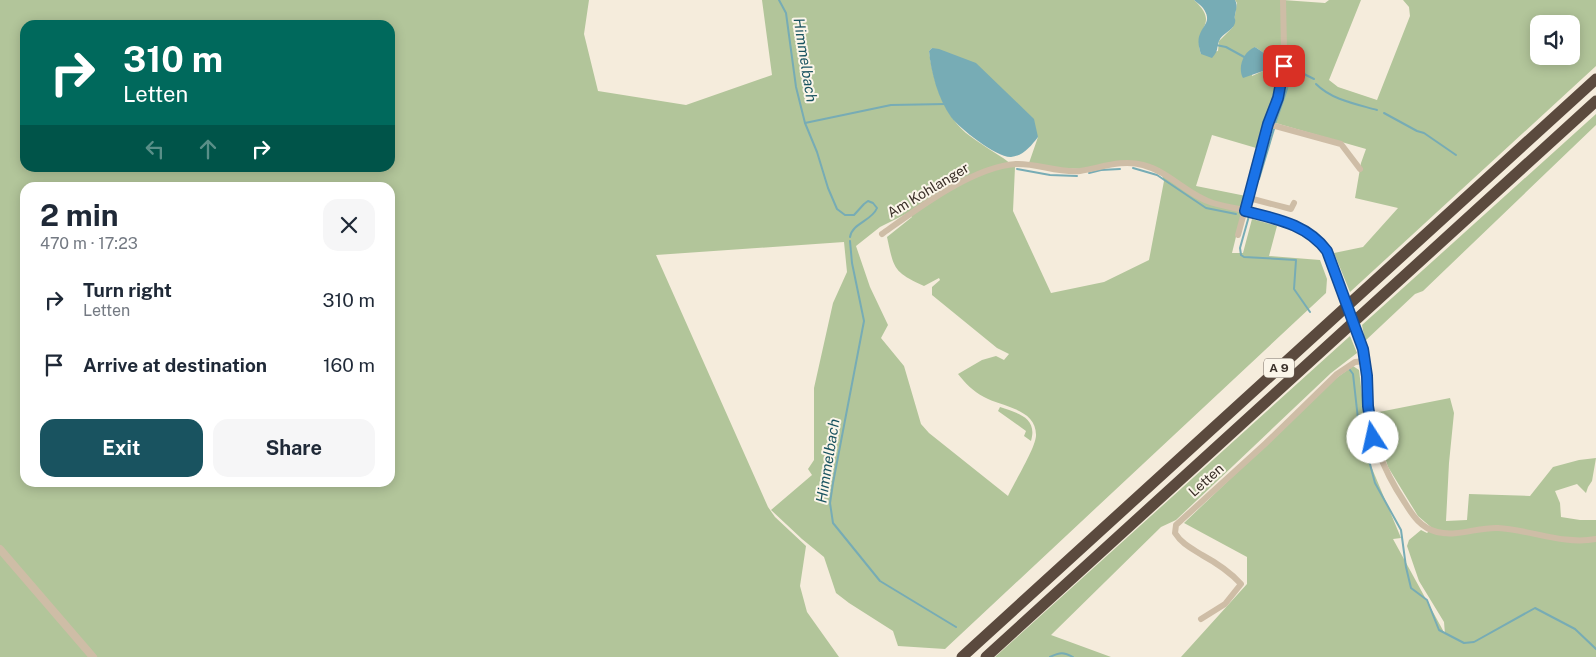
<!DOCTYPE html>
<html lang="en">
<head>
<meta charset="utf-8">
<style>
  body { margin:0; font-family:"Public Sans",sans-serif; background:#f6f6f7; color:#1f2937; height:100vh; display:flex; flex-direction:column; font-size:19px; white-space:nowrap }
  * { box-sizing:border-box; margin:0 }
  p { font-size:16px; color:#747a83 }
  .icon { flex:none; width:28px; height:28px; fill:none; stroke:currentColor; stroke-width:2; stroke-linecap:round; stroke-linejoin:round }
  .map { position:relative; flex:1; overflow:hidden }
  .details { position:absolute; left:20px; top:182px; width:375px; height:305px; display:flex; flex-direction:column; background:#fff; border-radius:15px; box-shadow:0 2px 12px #0003 }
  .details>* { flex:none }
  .hud { position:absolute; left:20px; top:20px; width:375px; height:152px; border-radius:15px; box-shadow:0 2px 12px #0003; background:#00695c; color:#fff; overflow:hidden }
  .controls { position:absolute; left:1530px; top:15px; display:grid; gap:10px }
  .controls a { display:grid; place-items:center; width:50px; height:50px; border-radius:10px; background:#fff; box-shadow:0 2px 12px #0003; font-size:25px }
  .pin { position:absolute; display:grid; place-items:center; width:42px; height:42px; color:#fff; margin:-21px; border-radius:10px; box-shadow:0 2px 8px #0006 }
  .me { position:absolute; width:55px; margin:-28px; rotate:350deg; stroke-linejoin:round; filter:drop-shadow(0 0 4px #0008) }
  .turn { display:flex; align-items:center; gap:18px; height:105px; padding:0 20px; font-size:22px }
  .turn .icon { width:65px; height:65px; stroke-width:2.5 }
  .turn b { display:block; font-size:35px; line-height:42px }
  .lanes { display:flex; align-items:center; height:48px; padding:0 20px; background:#0003; justify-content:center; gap:25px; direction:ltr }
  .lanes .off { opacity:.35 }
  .round { display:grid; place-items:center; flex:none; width:52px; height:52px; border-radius:15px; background:#f6f6f7 }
  .summary { display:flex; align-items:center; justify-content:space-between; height:85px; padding:0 20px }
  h1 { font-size:30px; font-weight:700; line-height:38px }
  .primary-button { display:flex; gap:10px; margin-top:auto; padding:10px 20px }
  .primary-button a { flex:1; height:58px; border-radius:15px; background:#195360; color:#fff; font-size:20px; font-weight:700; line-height:58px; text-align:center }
  .primary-button a+a { background:#f6f6f7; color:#1f2937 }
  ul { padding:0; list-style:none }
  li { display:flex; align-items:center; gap:15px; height:65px; padding:0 20px }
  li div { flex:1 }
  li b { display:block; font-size:19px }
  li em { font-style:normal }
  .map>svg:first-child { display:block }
</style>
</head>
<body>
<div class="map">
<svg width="1596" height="657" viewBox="0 0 1596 657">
  <rect width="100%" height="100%" fill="#f5ecdc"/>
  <g fill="#b2c59a" fill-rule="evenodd">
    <path d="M0,0H589L584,34L598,91L686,105L772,75L762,0H1194C1222,26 1191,27 1201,54L1218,51L1219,41L1233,27L1237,3L1235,0H1283L1325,3L1329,0H1361L1329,80L1338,87L1377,100L1410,16L1409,7L1403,0H1596V66L1350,292L1334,253L1363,247L1398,208L1355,198L1361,163L1366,149L1272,122L1263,150L1212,135L1196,186L1246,196L1232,253H1243L1252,219L1277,226L1269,256L1320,260L1327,279L1326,293L945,649L898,646L893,631L849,603L836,593L824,557L802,539L771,510L812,475L808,469L814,460V388L833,303L847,272L844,242L656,255L768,507L775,517L806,546L800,586L807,612L839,657H0ZM1539,24H1571V56H1539ZM25,25H390V168H25ZM1255,47L1276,61L1277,69L1263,71L1252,76ZM932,48L1038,137L1029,163L1058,168L1081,169L1144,163L1160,169L1164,181L1149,260L1104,282L1051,293L1013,211L1015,167C999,154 986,148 970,136C945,118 933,82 929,51ZM25,188H390V482H25ZM910,212L912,217L887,237C894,270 894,272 924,286L939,278L940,280L932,287V295L997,348L1009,354L1004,360L996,356L982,360L958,374C965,383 973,391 984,397C1001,407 1037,408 1036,436C1035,449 1014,483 1008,496L929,433L921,424L904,366L881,338L888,325L870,287L856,246L880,227Z"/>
    <path d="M1596,114V125L1423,291L1415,294L1365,341L1362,325Z"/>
    <path d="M1350,336L1357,353L1331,373L1176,520L1161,527L1051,635L1111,657H995Z"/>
    <path d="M1353,366L1359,370L1367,437L1366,454L1401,538L1393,539L1445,634L1444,622L1419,581L1407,546L1409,540L1421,530L1427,533L1432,528L1418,516L1388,467L1378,435L1374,413L1450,398L1454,413L1449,463L1446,521L1467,520L1469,494L1530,496L1553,467L1579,460L1596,458L1592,481L1588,487L1586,493L1577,484L1555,491L1560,503L1561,517L1580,520H1596V657H1181L1247,584V557L1184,523L1335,379Z"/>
    <path d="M1000,407C1017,413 1038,417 1031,441L1024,436L1026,431L998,411Z"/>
  </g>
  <g fill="#77acb5">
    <path d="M1194,0H1235C1238,6 1236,9 1235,15C1234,20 1236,18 1235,23C1233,31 1222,33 1219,41C1216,49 1219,50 1212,58L1201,54C1199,48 1197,40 1200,34C1204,24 1212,21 1203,8C1201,5 1197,3 1194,0Z"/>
    <path d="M1255,47L1276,61L1277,69L1263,71L1243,78C1237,67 1244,51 1255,47Z"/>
    <path d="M932,48L939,49L976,63L1034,119L1038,137C1031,146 1023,156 1011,157C997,158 959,128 951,117C938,99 931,72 929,51Z"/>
  </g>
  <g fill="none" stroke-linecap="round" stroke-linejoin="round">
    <g stroke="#77acb5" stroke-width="2">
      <path d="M779,0L786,13L796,87L805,123L817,152L828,188L837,209L845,215H854L864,204L868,201L873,203L877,208C872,221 852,223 850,237"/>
      <path d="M1216,45L1226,47L1246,58"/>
      <path d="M1289,70L1304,74L1314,79"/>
      <path d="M1316,84C1332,100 1356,104 1377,110"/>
      <path d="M1384,113L1417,131L1424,133L1456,155"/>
      <path d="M805,123L891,105L946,104"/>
      <path d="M1275,124L1287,89L1290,71"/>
      <path d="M1133,168L1157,175L1206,208L1236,214"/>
      <path d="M1017,169L1050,175L1077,176"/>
      <path d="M1089,173L1101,170L1120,169"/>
      <path d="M1259,179L1274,129"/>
      <path d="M1249,216L1240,248L1241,255L1244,257L1296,260L1294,289L1310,312"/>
      <path d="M850,241L852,263L864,321L833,483L830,503L833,523L880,581L956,627"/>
      <path d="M1350,370L1353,374L1358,419L1375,483L1401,530L1406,567L1411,588L1427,600L1439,630L1464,643L1474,642L1535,608L1575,629L1596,649"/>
      <path d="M1050,657C1060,652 1064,652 1073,657"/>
    </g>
    <g stroke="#cebda6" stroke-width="6">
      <path d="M1268,124L1341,144L1360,169"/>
      <path d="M1249,198L1291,209L1294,203"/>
      <path d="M882,234C917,209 972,167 1016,164C1037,163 1057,173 1080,171C1101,168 1121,159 1143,165C1170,172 1187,195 1213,203C1248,213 1305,216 1326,250C1333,261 1337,276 1341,289"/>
      <path d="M1238,235L1268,124L1281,85L1284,48L1283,0"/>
      <path d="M1359,340C1367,359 1365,377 1367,396C1369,436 1383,470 1405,503C1413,516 1421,528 1437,532C1458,537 1478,527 1498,528C1531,530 1563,545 1596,539"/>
      <path d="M1201,619L1225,604L1241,584C1231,573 1215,562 1202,555C1191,548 1182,544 1175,533L1176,525L1266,443L1337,374L1355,362L1365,361"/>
    </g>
    <path stroke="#cebda6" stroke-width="8" d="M0,549L93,657"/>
    <g stroke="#5b4a3e" stroke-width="11">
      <path d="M962,657L1596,79"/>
      <path d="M986,657L1596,101"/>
    </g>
    <path stroke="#cebda6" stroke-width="6" d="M1341,289L1359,340"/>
  </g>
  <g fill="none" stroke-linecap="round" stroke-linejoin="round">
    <defs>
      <path id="route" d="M1284,66L1278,98L1268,124L1245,211C1276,219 1307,224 1327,251L1363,349L1367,376L1368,406L1373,438"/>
    </defs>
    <use href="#route" stroke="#114b97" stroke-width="12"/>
    <use href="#route" stroke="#1a73e8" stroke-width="9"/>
  </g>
  <g text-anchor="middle" stroke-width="4" stroke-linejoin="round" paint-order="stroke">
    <rect fill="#fbf5e9" stroke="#746a62" stroke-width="1" x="1264" y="358.5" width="30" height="19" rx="4"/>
    <g font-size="12" font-weight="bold" fill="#3a2f28">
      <text x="1279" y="372">A 9</text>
    </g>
    <g font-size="14" fill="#3a2f28" stroke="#fbf5e9">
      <text transform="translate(928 190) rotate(-31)" y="5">Am Kohlanger</text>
      <text transform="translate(1206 480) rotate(-42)" y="5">Letten</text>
    </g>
    <g font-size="15" font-style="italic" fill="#195360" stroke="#fbf5e9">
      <text transform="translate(805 60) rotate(81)" y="5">Himmelbach</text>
      <text transform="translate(828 461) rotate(-81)" y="5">Himmelbach</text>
    </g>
  </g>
</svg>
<div class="controls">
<a><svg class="icon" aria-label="sound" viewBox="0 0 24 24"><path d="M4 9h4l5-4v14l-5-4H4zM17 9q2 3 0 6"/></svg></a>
</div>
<div class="pin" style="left:1284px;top:66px;background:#d93025"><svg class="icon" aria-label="arrive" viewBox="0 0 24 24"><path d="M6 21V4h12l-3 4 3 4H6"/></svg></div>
<svg class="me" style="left:1373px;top:438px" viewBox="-20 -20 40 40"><circle r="19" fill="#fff"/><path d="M0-13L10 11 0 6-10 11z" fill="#1a73e8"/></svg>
<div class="hud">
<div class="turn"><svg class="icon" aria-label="right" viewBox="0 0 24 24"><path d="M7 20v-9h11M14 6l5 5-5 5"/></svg><div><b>310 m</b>Letten</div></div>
<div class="lanes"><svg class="icon off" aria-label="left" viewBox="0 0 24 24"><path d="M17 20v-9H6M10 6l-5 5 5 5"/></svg><svg class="icon off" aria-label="ahead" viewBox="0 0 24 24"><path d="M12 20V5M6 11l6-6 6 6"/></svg><svg class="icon" aria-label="right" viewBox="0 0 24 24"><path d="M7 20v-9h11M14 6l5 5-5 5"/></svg></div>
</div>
<section class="details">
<div class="summary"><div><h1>2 min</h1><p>470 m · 17:23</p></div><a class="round"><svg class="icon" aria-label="close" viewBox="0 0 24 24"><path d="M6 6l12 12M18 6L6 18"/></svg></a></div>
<ul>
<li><svg class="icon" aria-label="right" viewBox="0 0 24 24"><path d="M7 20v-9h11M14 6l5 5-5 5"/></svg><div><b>Turn right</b><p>Letten</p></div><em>310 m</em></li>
<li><svg class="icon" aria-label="arrive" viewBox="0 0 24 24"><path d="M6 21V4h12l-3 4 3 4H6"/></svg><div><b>Arrive at destination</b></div><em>160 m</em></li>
</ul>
<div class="primary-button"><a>Exit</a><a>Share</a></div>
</section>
</div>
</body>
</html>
